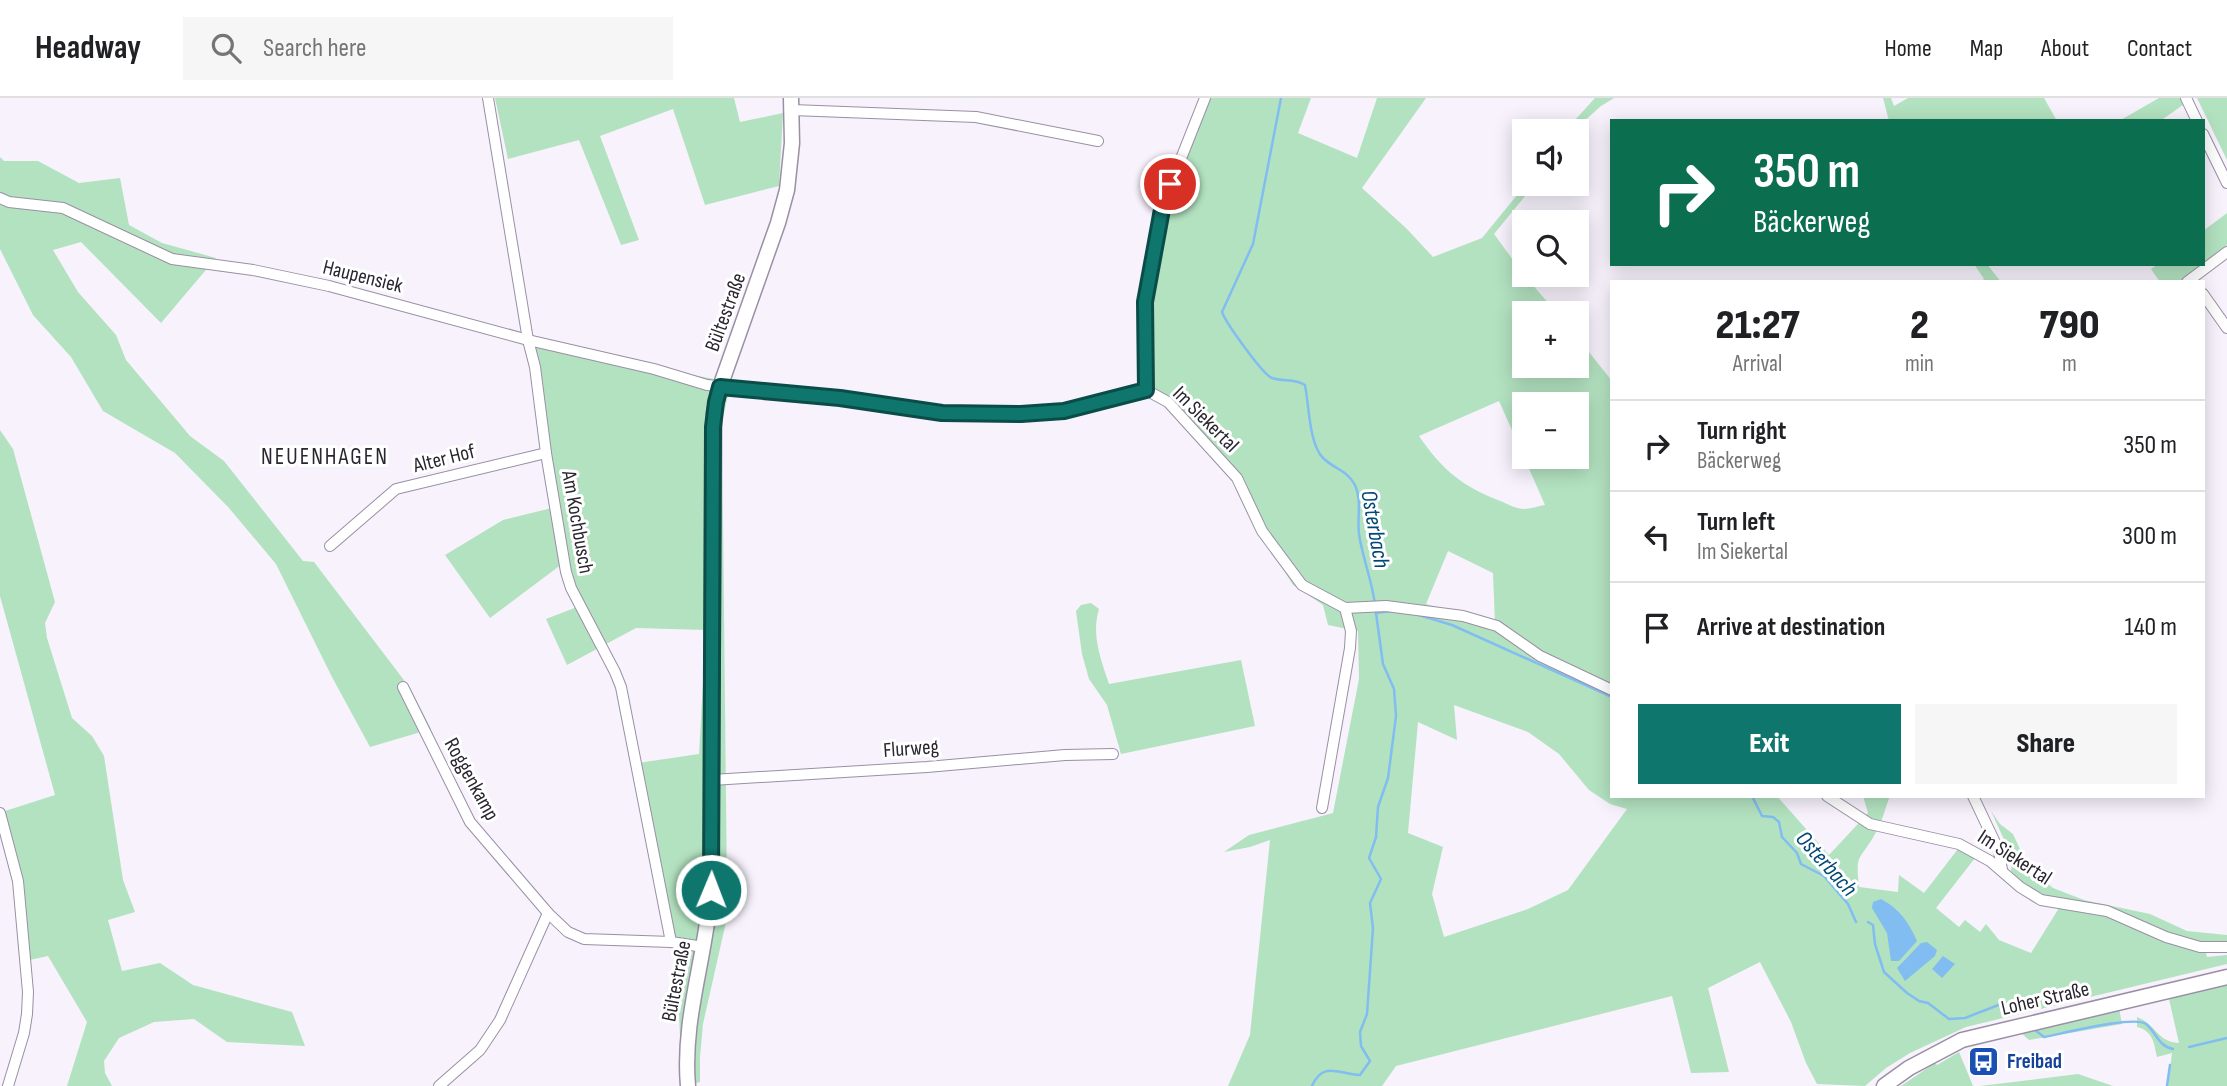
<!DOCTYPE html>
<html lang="en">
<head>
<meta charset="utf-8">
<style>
  body { margin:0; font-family:"Sofia Sans Condensed",sans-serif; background:#f6f6f6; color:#202124; height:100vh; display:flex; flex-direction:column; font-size:26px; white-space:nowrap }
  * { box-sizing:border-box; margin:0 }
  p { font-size:23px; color:#757577 }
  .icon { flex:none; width:38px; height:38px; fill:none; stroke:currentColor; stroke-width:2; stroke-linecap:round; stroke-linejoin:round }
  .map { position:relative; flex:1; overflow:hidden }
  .side { position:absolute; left:1610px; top:182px; width:595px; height:518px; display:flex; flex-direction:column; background:#fff; border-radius:0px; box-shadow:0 4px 18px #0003 }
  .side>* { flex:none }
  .top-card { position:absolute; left:1610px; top:21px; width:595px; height:147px; border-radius:0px; box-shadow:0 4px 18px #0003; background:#0b6e4f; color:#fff; overflow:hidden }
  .fabs { position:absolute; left:1512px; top:21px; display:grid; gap:14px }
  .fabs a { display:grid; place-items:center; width:77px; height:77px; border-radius:0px; background:#fff; box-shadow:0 4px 18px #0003; font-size:35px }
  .pin { position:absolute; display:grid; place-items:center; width:60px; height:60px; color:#fff; margin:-30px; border:4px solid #fff; border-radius:50%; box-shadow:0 2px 7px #0007 }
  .me { position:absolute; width:77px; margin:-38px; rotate:1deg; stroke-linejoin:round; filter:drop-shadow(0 0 5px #0008) }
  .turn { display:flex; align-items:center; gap:24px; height:147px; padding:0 28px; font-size:32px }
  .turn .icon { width:91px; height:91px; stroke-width:2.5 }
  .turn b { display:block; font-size:49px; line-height:60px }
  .eta { display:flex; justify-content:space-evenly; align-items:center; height:119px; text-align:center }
  .eta b { font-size:42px; font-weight:800; line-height:49px }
  .cta { display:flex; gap:14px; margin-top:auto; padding:14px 28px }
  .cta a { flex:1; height:80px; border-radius:0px; background:#0f766e; color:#fff; font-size:28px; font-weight:800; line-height:80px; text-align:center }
  .cta a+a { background:#f6f6f6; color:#202124 }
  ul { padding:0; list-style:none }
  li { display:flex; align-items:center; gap:21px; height:91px; padding:0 28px; border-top:2px solid #e0e0e0 }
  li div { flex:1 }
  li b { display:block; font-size:26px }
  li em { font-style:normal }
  header { display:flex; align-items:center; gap:42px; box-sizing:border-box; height:98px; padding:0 35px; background:#fff; border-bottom:2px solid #e0e0e0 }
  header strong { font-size:33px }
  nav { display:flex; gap:38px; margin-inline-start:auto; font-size:24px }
  .search { width:490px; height:63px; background:#f6f6f6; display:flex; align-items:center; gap:18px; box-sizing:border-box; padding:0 24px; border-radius:0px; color:#757577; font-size:26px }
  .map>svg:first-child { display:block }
</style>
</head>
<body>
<header>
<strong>Headway</strong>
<div class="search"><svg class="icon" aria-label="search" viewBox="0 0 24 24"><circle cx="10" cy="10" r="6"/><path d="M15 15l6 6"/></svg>Search here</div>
<nav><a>Home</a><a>Map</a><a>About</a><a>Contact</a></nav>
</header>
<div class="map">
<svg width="2227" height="988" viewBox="0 0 2227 988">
  <rect width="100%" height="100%" fill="#f7f2fc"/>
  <g fill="#b3e2c0" fill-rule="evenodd">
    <path d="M495,0H734L740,24L783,15L779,88L705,107L673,11L600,38L639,142L621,147L579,42L508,61Z"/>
    <path d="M1211,0H1311L1298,35L1357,60L1377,0H1426L1362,90L1407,131L1433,159L1482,140L1526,86H1535L1494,136L1524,177L1557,215H1524V268H1577V239L1612,283V698H1777L1829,757L1868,715L1863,698H1890C1885,710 1882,725 1875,736C1860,763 1855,754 1859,789L1898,794L1899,777L1924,795L1958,751L1975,760L1936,810L1959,829L1965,822L1980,834L1986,826L1999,842L2031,855L2059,810L2026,787L2011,773L2012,759L1991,713L2000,726L2013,736L2025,762L2038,777L2053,790L2084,802L2150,816L2187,833L2227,837V844L2204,846L2207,859L2227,857V866L1966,929L1910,955L1886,970L1865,988L1817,986L1806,965L1791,924L1760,864L1708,890L1729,974L1691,975L1672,898L1396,968L1382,988H1228L1250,937L1270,742L1250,749L1224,754L1249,737L1333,715L1359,581L1358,533L1328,527L1323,507L1293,487L1263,439L1236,379L1158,300H1147V254L1151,208L1165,122L1179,67ZM1499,303L1524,359V306H1577V359H1524L1545,407C1538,408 1530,411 1524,411C1517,411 1509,407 1503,404C1464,390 1442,372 1419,338ZM1448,453L1493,475L1495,526L1426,506ZM1454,607L1528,634L1559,656L1589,692L1610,706L1627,711L1568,792L1528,811L1444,839L1432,796L1443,749L1408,735L1418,624L1457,642Z"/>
    <path d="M1595,0H1614L1601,8L1573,33H1565Z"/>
    <path d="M1883,0H1891L1894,8L1908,0H2044L2057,23H1889Z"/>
    <path d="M2159,0H2193L2160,23H2119Z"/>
    <path d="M2197,0H2227V62Z"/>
    <path d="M0,59L4,63H38L79,85L120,80L129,127L162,145L216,160L161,225L81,144L53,152L78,194L116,237L126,262L190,338L224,363L303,463L314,464L410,590L431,631L370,649L332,579L276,466L229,410L175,355L103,313L71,259L33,217L0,151Z"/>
    <path d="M2227,115V147L2203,166V133Z"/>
    <path d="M1974,166H1987L2001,184H1981L1984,181Z"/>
    <path d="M2158,166H2203L2180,184H2160L2151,171Z"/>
    <path d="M530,248L731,284L722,324L727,798L726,824L703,926L700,959V984L687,988L681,961L676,847L638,665L699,656L706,532L636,530L567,567L546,521L577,509L562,466L490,520L445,457L503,422L556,409Z"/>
    <path d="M0,332L13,351L55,504L45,525L47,540L72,620L92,638L104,658L123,782L135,814L108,822L122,873L160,865L193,887L292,914L305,948L227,944L194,921L154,924L119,940L104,963L105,975L112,988H67L87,924L48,858L25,863L19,783L2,714L55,697L0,498Z"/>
    <path d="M1091,505L1099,511C1091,537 1101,561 1109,586L1241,562L1255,628L1121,656L1107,607L1089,581L1082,556L1076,513L1081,507Z"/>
    <path d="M2227,887V988H2168L2172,955L2157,959C2154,945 2153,933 2137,929V919C2156,926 2157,944 2179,945L2169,901Z"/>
    <path d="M2119,910L2122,926L2029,942L2019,933Z"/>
    <path d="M1959,954L1973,988H1901L1935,965L1937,967Z"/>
    <path d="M2078,976L2113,988H1980Z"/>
  </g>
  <g fill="#81bdf1">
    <path d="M1881,801C1900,811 1909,825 1917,843L1899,863H1891L1887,835L1872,810L1873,804Z"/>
    <path d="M1927,844L1937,852L1935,858L1905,883L1897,870L1921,845Z"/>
    <path d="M1943,858L1955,866L1942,880L1932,871Z"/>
  </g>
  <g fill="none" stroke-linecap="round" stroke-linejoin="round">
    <g stroke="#81bdf1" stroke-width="2.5">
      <path d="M1281,0L1253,146L1222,214C1226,225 1263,277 1272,280C1284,284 1294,280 1305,287C1309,307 1309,346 1323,360C1334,371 1346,371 1355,387C1362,402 1357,420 1359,436C1363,463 1374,487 1376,515L1391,513"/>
      <path d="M1419,517L1452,527L1612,599"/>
      <path d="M1752,698L1762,718L1773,719L1779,724L1782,739L1797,755L1801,766L1824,778L1848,806L1856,824"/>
      <path d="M1868,824L1873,827L1875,846L1884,874L1907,895L1919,903L1928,905L1949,921L1965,920L2001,906L2011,912"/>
      <path d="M2035,932L2044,939C2061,936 2134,917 2146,926C2157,935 2158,948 2173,951"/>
      <path d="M2189,949L2227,940"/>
      <path d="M1312,988C1323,963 1338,976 1360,977L1370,963L1361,948L1360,934L1367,916L1373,830L1370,805L1381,781L1369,760L1376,739L1378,709L1388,680L1396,618L1394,591L1383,566L1376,515"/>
      <path d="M2167,988L2170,967"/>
    </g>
    <defs>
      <g id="street">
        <path d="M488,0L528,242L535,269L546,355L566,474L571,490L615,574L621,589L671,844"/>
        <path d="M2186,0L2197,23"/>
        <path d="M792,12L976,19L1098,43"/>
        <path d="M2203,36L2227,85"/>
        <path d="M0,100L9,104L63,110L172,161L253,172L329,188L528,242L654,271L707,287L840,300L942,315L1021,316L1064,313L1146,292"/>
        <path d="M2187,184L2227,154"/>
        <path d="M2203,196L2227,230"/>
        <path d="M1146,292L1168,304L1237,380L1262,433L1302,487L1345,510L1386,508L1463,518L1497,528L1540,558L1612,592"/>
        <path d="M1146,292L1145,204L1163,106L1205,0"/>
        <path d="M330,448L396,391L546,355"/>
        <path d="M403,589L470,724L548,815L568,834L584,841L671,844L704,849"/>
        <path d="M712,682L927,669L1065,657L1113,656"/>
        <path d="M1827,698L1870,726L1959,746L1990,763L2020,789L2041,802L2107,813L2166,839L2200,849H2227"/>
        <path d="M1973,698L1999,753L2002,772"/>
        <path d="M1322,710L1350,550L1351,533L1345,510"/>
        <path d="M0,715L18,783L28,894L27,916L24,935L8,988"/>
        <path d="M439,988L480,952L500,922L548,815"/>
      </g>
      <g id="secondary">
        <path d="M688,988C682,921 706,859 711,792L714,315L720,289L778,125L787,92L792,45L791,0"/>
        <path d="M1884,988L1909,970L1962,942L2227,879"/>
      </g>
    </defs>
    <use href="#street" stroke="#9a8fa5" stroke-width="12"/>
    <use href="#secondary" stroke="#9a8fa5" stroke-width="17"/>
    <use href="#street" stroke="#fff" stroke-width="10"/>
    <use href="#secondary" stroke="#fff" stroke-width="14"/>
  </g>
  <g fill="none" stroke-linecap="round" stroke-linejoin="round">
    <defs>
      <path id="route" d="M711,792L713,329L716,304L720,289L840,300L942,315L1021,316L1064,313L1146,292L1145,204L1163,106L1170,86"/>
    </defs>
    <use href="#route" stroke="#0a4d48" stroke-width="18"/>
    <use href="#route" stroke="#0f766e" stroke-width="12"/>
  </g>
  <defs>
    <symbol id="bus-square" viewBox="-11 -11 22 22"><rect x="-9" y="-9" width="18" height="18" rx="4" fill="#1a4fb4" stroke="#fff"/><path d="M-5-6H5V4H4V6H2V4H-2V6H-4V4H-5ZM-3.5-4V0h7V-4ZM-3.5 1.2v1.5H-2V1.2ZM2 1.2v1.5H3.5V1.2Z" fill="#fff"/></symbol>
  </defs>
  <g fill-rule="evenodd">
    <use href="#bus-square" x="1966" y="946" width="35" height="35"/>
  </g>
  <g text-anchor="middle" stroke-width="6" stroke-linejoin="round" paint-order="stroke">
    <g font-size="21" fill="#2a262f" stroke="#fff">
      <text transform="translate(363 178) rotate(14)" y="7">Haupensiek</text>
      <text transform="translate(725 214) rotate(-70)" y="7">Bültestraße</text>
      <text transform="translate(1206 321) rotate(45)" y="7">Im Siekertal</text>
      <text transform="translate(444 360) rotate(-14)" y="7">Alter Hof</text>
      <text transform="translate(578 424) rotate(80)" y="7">Am Kochbusch</text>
      <text transform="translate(911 650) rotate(-4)" y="7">Flurweg</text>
      <text transform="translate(472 681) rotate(61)" y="7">Roggenkamp</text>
      <text transform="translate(2015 759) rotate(33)" y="7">Im Siekertal</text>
      <text transform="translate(676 883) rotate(-79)" y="7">Bültestraße</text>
      <text transform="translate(2045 900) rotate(-13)" y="7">Loher Straße</text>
    </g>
    <g font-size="21" font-weight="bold" fill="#164399" stroke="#fff" text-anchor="start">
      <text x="2007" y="970">Freibad</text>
    </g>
    <g font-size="23" letter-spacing="2" fill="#2a262f" stroke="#fff">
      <text x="325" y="366">NEUENHAGEN</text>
    </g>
    <g font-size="23" font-style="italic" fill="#004877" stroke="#fff">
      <text transform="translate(1376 431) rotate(80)" y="8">Osterbach</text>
      <text transform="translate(1827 765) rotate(48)" y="8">Osterbach</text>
    </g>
  </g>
</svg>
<div class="fabs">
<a><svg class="icon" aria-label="sound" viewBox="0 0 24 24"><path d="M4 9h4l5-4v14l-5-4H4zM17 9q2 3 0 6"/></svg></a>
<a><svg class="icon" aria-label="search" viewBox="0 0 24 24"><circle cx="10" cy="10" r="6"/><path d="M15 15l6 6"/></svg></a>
<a>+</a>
<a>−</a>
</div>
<div class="pin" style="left:1170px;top:86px;background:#d93025"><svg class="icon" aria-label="arrive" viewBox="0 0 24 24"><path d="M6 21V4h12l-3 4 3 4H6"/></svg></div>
<svg class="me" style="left:711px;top:792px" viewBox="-20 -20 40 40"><circle r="17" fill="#0f766e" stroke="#fff" stroke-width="3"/><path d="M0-11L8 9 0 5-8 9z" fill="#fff"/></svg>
<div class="top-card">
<div class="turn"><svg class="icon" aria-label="right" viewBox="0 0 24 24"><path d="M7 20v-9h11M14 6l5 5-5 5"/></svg><div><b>350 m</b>Bäckerweg</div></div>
</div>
<section class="side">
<div class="eta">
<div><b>21:27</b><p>Arrival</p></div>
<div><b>2</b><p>min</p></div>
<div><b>790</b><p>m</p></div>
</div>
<ul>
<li><svg class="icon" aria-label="right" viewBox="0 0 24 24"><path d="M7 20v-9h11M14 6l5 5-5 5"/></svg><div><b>Turn right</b><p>Bäckerweg</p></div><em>350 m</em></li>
<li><svg class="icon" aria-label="left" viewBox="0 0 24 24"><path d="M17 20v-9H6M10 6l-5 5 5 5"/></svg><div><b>Turn left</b><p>Im Siekertal</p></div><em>300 m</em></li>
<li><svg class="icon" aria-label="arrive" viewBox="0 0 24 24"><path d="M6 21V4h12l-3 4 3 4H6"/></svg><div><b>Arrive at destination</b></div><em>140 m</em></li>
</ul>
<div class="cta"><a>Exit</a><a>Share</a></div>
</section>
</div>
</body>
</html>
